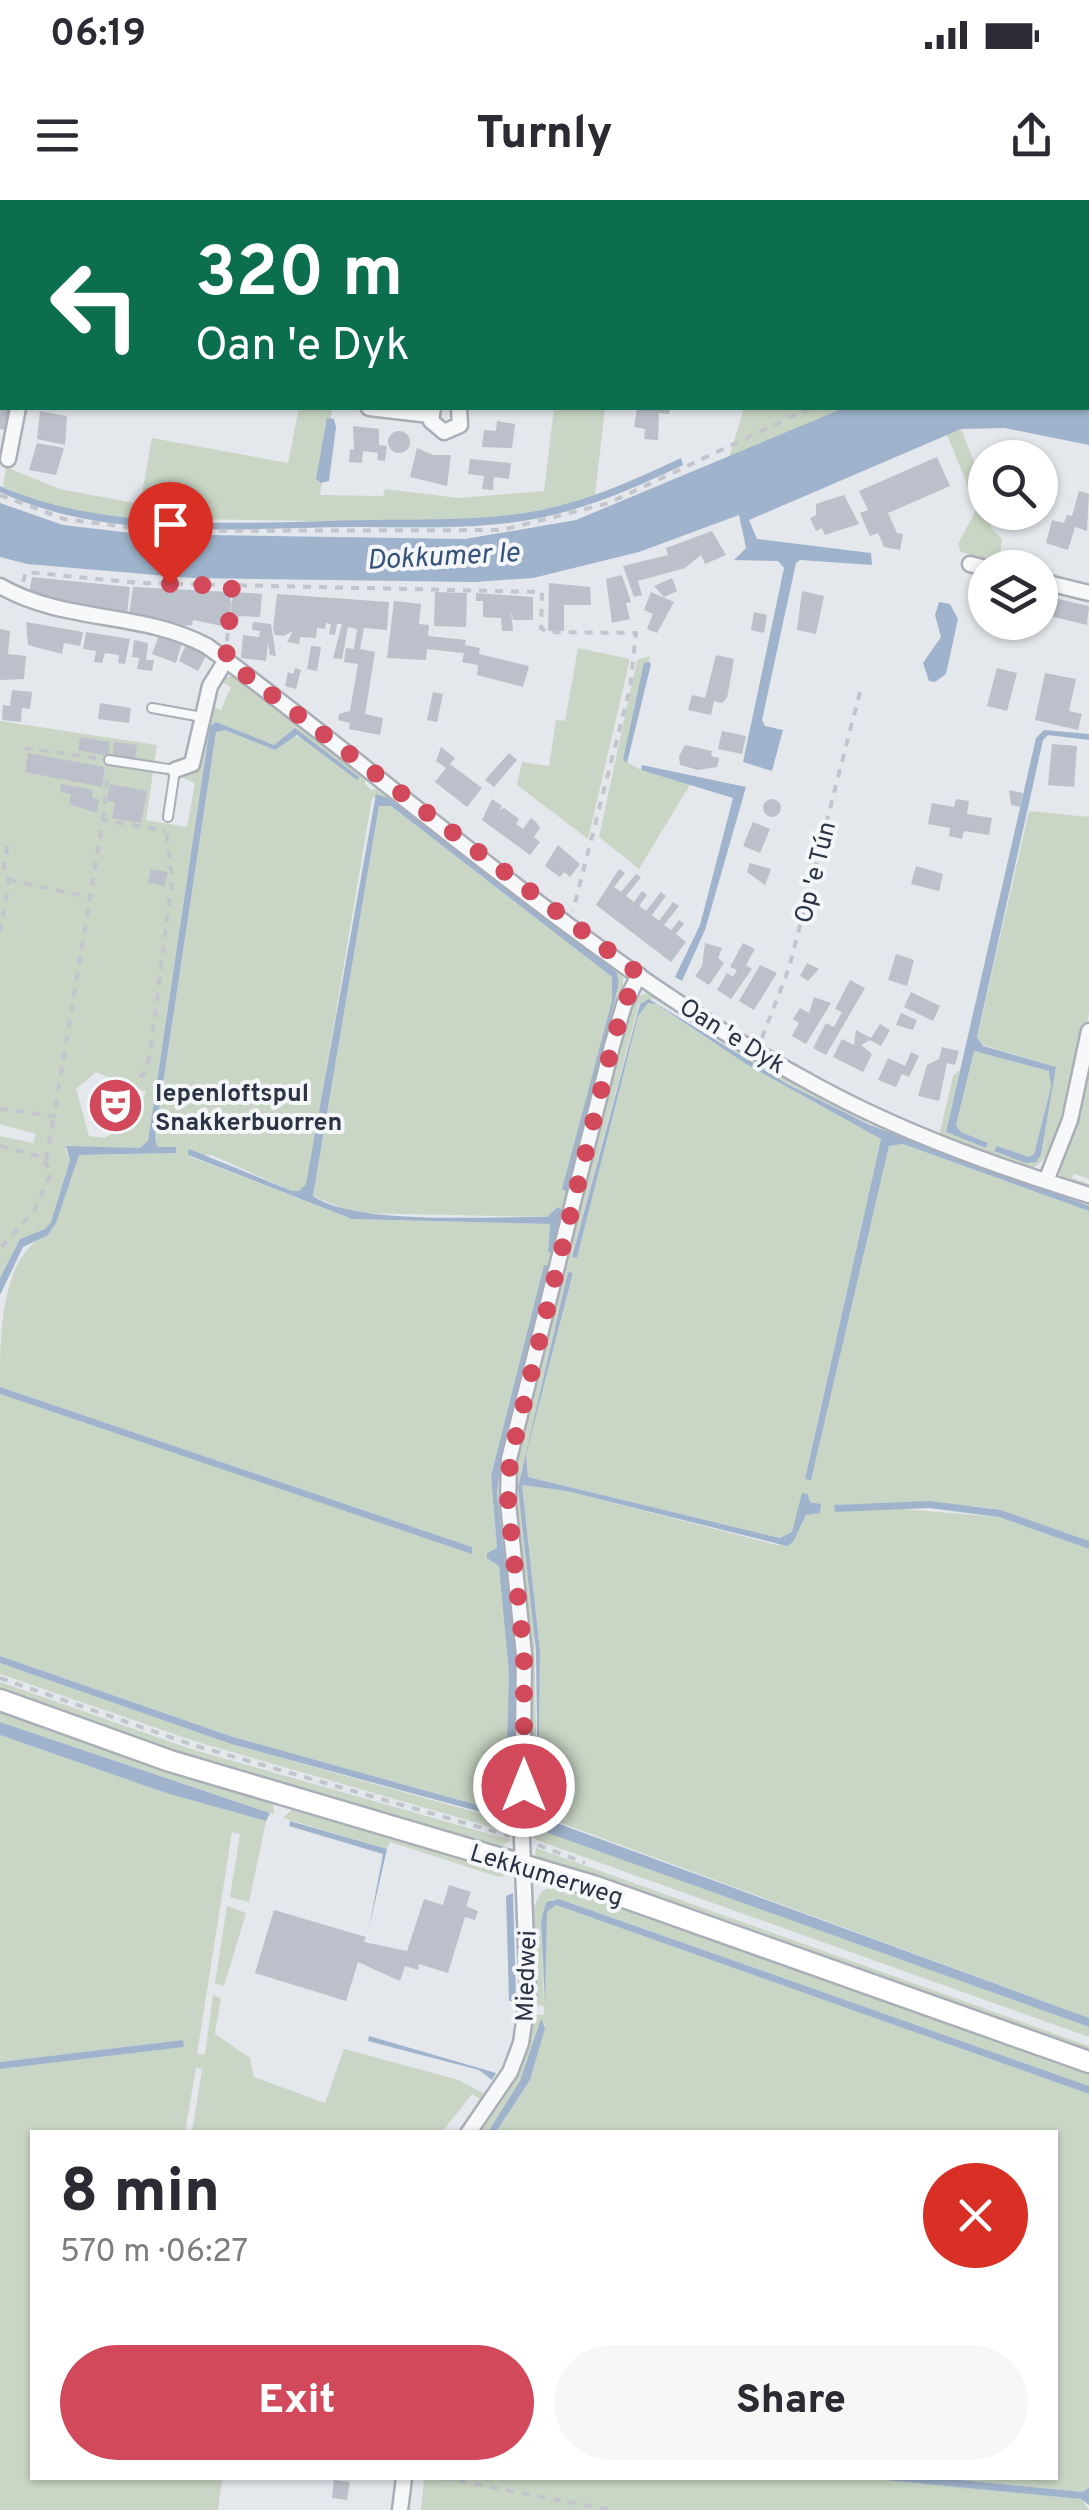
<!DOCTYPE html>
<html lang="en">
<head>
<meta charset="utf-8">
<style>
  body { margin:0; font-family:Overpass,sans-serif; background:#f7f7f7; color:#2b2b33; height:100vh; display:flex; flex-direction:column; font-size:38px; white-space:nowrap }
  * { box-sizing:border-box; margin:0 }
  p { font-size:32px; color:#7c7c81 }
  .icon { flex:none; width:55px; height:55px; fill:none; stroke:currentColor; stroke-width:2; stroke-linecap:round; stroke-linejoin:round }
  .map { position:relative; flex:1; overflow:hidden }
  .details { position:absolute; left:30px; top:1930px; width:1028px; height:350px; display:flex; flex-direction:column; background:#fff; border-radius:0px; box-shadow:0 2px 8px #0004 }
  .details>* { flex:none }
  .guide { position:absolute; left:0px; top:0px; width:1090px; height:210px; box-shadow:0 2px 8px #0004; background:#0b6e4f; color:#fff; overflow:hidden }
  .buttons { position:absolute; left:968px; top:240px; display:grid; gap:20px }
  .buttons a { display:grid; place-items:center; width:90px; height:90px; border-radius:50%; background:#fff; box-shadow:0 2px 8px #0004; font-size:50px }
  .pin { position:absolute; display:grid; place-items:center; width:85px; height:85px; color:#fff; margin:-102px -42px; border-radius:50% 50% 50% 0; rotate:-45deg; box-shadow:0 0 10px #0007 }
  .pin .icon { rotate:45deg }
  .me { position:absolute; width:110px; margin:-55px; rotate:0deg; stroke-linejoin:round; filter:drop-shadow(0 0 8px #0008) }
  .turn { display:flex; align-items:center; gap:35px; height:210px; padding:0 30px; font-size:45px }
  .turn .icon { width:130px; height:130px; stroke-width:2.5 }
  .turn b { display:block; font-size:70px; line-height:85px }
  .round { display:grid; place-items:center; flex:none; width:105px; height:105px; border-radius:52px; background:#f7f7f7 }
  .headline { display:flex; align-items:center; justify-content:space-between; height:170px; padding:0 30px }
  h1 { font-size:60px; font-weight:800; line-height:75px }
  .primary-button { display:flex; gap:20px; margin-top:auto; padding:20px 30px }
  .primary-button a { flex:1; height:115px; border-radius:60px; background:#d1495b; color:#fff; font-size:40px; font-weight:800; line-height:115px; text-align:center }
  .primary-button a+a { background:#f7f7f7; color:#2b2b33 }
  .status { display:flex; justify-content:space-between; align-items:center; height:70px; padding:0 50px; background:#fff; direction:ltr }
  .status svg { height:28px; fill:currentColor }
  header { display:flex; justify-content:space-between; align-items:center; height:130px; padding:0 30px; background:#fff; font-size:45px; font-weight:800 }
  .map>svg:first-child { display:block }
</style>
</head>
<body>
<div class="status"><b>06:19</b><svg viewBox="0 0 49 12"><path d="M0 12V9h3v3zM5 12V6h3v6zM10 12V3h3v9zM15 12V0h3v12zM26 1h20v11H26zM47 4h2v5h-2z"/></svg></div>
<header><svg class="icon" aria-label="menu" viewBox="0 0 24 24"><path d="M4 6h16M4 12h16M4 18h16"/></svg>Turnly<svg class="icon" aria-label="share" viewBox="0 0 24 24"><path d="M12 15V3M7 8l5-5 5 5M5 13v7h14v-7"/></svg></header>
<div class="map">
<svg width="1089" height="2310" viewBox="0 0 1089 2310">
  <rect width="100%" height="100%" fill="#e4e7ec"/>
  <g fill="#c9d6c5" fill-rule="evenodd">
    <path d="M299,208L332,210L320,295L383,296L385,289L458,298L544,291L554,208H605L595,295C499,331 355,321 252,320C191,319 128,321 68,310C45,305 24,296 3,287L6,267L59,289L140,304L152,238L288,263Z"/>
    <path d="M744,208H844L729,258Z"/>
    <path d="M961,229L985,290V312L992,313L991,328L1002,339L999,363L961,352L958,344L977,308L947,235Z"/>
    <path d="M578,448L630,459L588,639L517,585L522,562L549,566L556,520L565,521Z"/>
    <path d="M650,456L623,560L641,570L691,583L639,669L599,637L637,460Z"/>
    <path d="M234,474L366,576L365,584L371,590L382,588L623,777V792L504,1262L517,1435V1596H505L503,1604L517,1612L515,1634L194,1541L0,1474V1463L231,1544L500,1619L501,1612L233,1537L0,1456V1194L472,1353V1347L0,1187C0,1136 0,1055 48,1034L79,955L176,953L175,947H157L155,937L216,532L225,530L275,550L292,536L303,538L295,528L274,545L216,522L210,526L148,941L140,948H65L70,960L51,1022L45,1029L20,1039L0,1078V936L33,943L36,934L0,924V521L157,545L146,620L187,627L195,583L183,578L198,565L209,505L221,510L231,487L220,481ZM372,598H388L617,773L619,783L568,992L612,801V777L391,606H379L313,996L353,1013L547,1017L556,1014L561,1018L552,1053L548,1051L550,1024L352,1019L188,956L212,955L292,991L299,992L307,984ZM96,872L146,892L132,920L105,938L89,936L76,889ZM544,1065L549,1067L502,1252L497,1293L515,1451L514,1590L509,1450L499,1366L487,1357L497,1348L491,1276Z"/>
    <path d="M1029,611L1089,617C1089,681 1089,748 1089,811C1085,843 1063,965 1028,969L939,936L953,876L960,870L946,932L986,948L988,943L961,932L956,925L974,851L1049,871L1051,887L1034,954L1029,957L997,946L1026,963L1041,955L1056,867L983,845L977,838Z"/>
    <path d="M649,792L811,889L1089,1000V1006C986,973 885,936 790,885C742,860 701,825 653,799L639,804L572,1056L577,1058L638,815L644,804L652,802L746,864L881,939L805,1278L811,1279L889,946L903,944L1089,1011V1341L1001,1310L974,1306L903,1309L999,1317L1089,1349V1818L545,1617L543,1630L1089,1827V1837L536,1640L531,1634L529,1452L515,1311L516,1261L628,812L637,797ZM568,1072L573,1074L526,1255L528,1277L780,1338L792,1332L808,1294L810,1302L820,1304L803,1319L793,1342L777,1345L567,1291L522,1285L540,1451L537,1598L534,1419L518,1287Z"/>
    <path d="M1089,851V979L1074,974L1072,978L1089,984V991L1062,981L1060,973Z"/>
    <path d="M0,1482L191,1549L511,1640L499,1648L188,1558L0,1492Z"/>
    <path d="M0,1507L273,1602L274,1614L0,1522Z"/>
    <path d="M0,1535L166,1593L266,1621L249,1702L230,1697L240,1634L232,1632L197,1854H205L213,1795L221,1798L215,1834L250,1858L254,1877L325,1903L344,1849L459,1880L486,1895L465,1932H457L480,1899L472,1894L442,1932H192L202,1869L196,1868L185,1932H32V2278H222L218,2310H0V1869L183,1847V1840L0,1862Z"/>
    <path d="M294,1607L507,1668L511,1674L499,1677L390,1642L387,1649L283,1618Z"/>
    <path d="M536,1648L1089,1846V1854L543,1661L535,1655Z"/>
    <path d="M563,1684L1089,1871V1886L571,1703L552,1699L541,1721L544,1804L547,1711L556,1705L1089,1894V2288L1082,2292L940,2278H1055V1932H496L530,1880L546,1821L520,1882L488,1932H475L531,1814L544,1815V1806L532,1805L531,1713L542,1691Z"/>
    <path d="M227,1706L246,1713L224,1786L215,1783Z"/>
    <path d="M424,2278H865L1082,2299L1089,2310H421Z"/>
  </g>
  <g fill="#9fb4cc">
    <path d="M1089,167V245L1005,228L961,229L749,320L757,339L871,353L872,365L800,360L796,363L762,520L765,526L783,530L772,571L743,562L784,368L778,361L734,360L746,348L739,315L639,352L533,378L475,382L191,378L27,364L0,357V303L63,325L140,334L465,339L576,320L844,208H1088Z"/>
    <path d="M327,218L334,219L336,227L329,281L321,283L316,279Z"/>
    <path d="M681,258L683,265C635,288 587,309 534,319C475,330 411,327 352,327C235,328 108,342 0,292V286C107,334 254,322 370,320C423,319 478,321 530,312C584,303 632,281 681,258Z"/>
    <path d="M939,402L950,404L958,419L946,474L935,482L929,481L923,463L941,437L935,415Z"/>
    <path d="M649,462L651,464L627,563L623,560L644,463Z"/>
    <path d="M216,522L274,545L295,528L359,577L357,580L297,535L275,550L225,530L216,532L155,937L157,947H176V953L79,955L56,1023L48,1035L23,1047L0,1095V1078L20,1039L45,1029L51,1022L70,960L66,946L140,948L148,941L210,526Z"/>
    <path d="M1044,530L1089,534V540L1048,535L1043,540L977,837L983,846L1056,867L1041,955L1036,962L1026,963L994,951L997,946L1029,957L1034,954L1051,887L1049,871L974,851L956,925L961,932L988,943L986,948L946,932L1036,538Z"/>
    <path d="M642,565L746,587L705,730L682,781L675,777L700,725L733,598L641,570Z"/>
    <path d="M376,594L388,598L596,754L617,773L619,783L568,993L562,989L612,801V777L391,606H379L313,996C355,1026 492,1016 547,1017L558,1007L562,1010L553,1053L548,1052L550,1024L352,1019L188,955L189,949L292,991H299L306,984Z"/>
    <path d="M649,799L789,885L870,925L1089,1006V1011L903,944L889,946L811,1280L805,1279L881,939L746,864L656,804L648,803L638,816L577,1058L572,1057L640,804Z"/>
    <path d="M544,1065L550,1066L502,1252L497,1293L515,1451V1590H506L509,1472L499,1366L487,1358V1353L497,1348L491,1276Z"/>
    <path d="M568,1072L573,1073L526,1255L528,1277L780,1338L792,1332L802,1293L808,1294L810,1302L821,1304L820,1313L806,1315L793,1342L787,1346L567,1291L522,1285L540,1451L538,1598L536,1451L518,1287Z"/>
    <path d="M0,1187L472,1347V1354L0,1194Z"/>
    <path d="M929,1301L1001,1310L1089,1341V1349L999,1317L929,1308L835,1312L834,1305Z"/>
    <path d="M0,1456L233,1537L502,1612L503,1618L231,1544L0,1463Z"/>
    <path d="M0,1522L270,1613L266,1621L166,1593L0,1535Z"/>
    <path d="M538,1611L551,1621L1089,1818V1827L548,1633L539,1625Z"/>
    <path d="M290,1621L387,1649L369,1728L383,1654L289,1626Z"/>
    <path d="M513,1693L516,1801H509L506,1696Z"/>
    <path d="M559,1699L1089,1886V1894L556,1705L547,1712L545,1804L541,1721L546,1702Z"/>
    <path d="M541,1819L545,1828L530,1880L496,1932H488L520,1881Z"/>
    <path d="M369,1836L496,1873L492,1880L479,1870L368,1841Z"/>
    <path d="M183,1840L184,1847L0,1869V1862Z"/>
    <path d="M865,2278H940L1082,2292L1089,2288V2305L1081,2299Z"/>
  </g>
  <g fill="#bbc0ca">
    <path d="M0,208H10L5,230L0,229Z"/>
    <path d="M637,208H670L669,214L659,213L658,240L644,239L645,229L634,227Z"/>
    <path d="M40,211L67,216L65,245L37,239Z"/>
    <path d="M497,221L515,224L512,248L482,247L484,230L496,231Z"/>
    <path d="M353,226L379,229V245L387,246L385,261L377,260L378,253L363,251L362,263L349,262L350,249L354,250Z"/>
    <circle cx="399" cy="242" r="11"/>
    <path d="M37,243L64,248L56,275L29,270Z"/>
    <path d="M417,248L433,255H451L447,286L410,277Z"/>
    <path d="M937,257L950,286L888,313L897,333L903,334L900,350L884,347L878,333L870,336L860,313L868,310L859,291Z"/>
    <path d="M470,259L511,263L509,279L494,277L493,290L482,289L484,276L468,274Z"/>
    <path d="M1079,291L1089,294L1087,331L1075,327L1068,350L1046,343L1052,320L1064,323L1067,315L1072,316Z"/>
    <path d="M844,295L859,324L825,335L822,328L816,331L810,318L816,315V304Z"/>
    <path d="M712,331L726,355L705,364L701,355L685,368L638,381L642,395L634,397L623,366L668,355L666,348Z"/>
    <path d="M622,375L631,402L626,403L630,419L612,423L606,379Z"/>
    <path d="M32,377L130,387L127,415L36,398L29,394Z"/>
    <path d="M672,378L677,391L664,397L654,386Z"/>
    <path d="M549,383L590,387L591,405H564V431H548Z"/>
    <path d="M133,387L230,392L231,415L233,392L262,394L260,417L239,416L238,425L227,427L193,420L192,425L182,426L129,415Z"/>
    <path d="M802,391L824,396L816,434L797,430Z"/>
    <path d="M435,392L467,393L466,427L434,426Z"/>
    <path d="M651,392L674,402L657,433L647,429L653,414L644,410Z"/>
    <path d="M476,393L533,397V420H513L511,411L513,431H502L501,418L483,417V401H476Z"/>
    <path d="M277,394L389,402L387,430L364,428L360,449L375,452L365,514L383,518L380,535L349,529L350,523L338,520L339,514L350,511L358,464L344,462L346,448L354,449L357,429L348,427L342,459L333,458L342,424H337L335,435L329,434L331,424L326,423L325,429L317,428L316,438L300,437L299,444L287,442L293,431L284,436L275,435L273,429Z"/>
    <path d="M981,394L985,395V420L975,418Z"/>
    <path d="M1054,398L1089,406L1087,425L1050,416Z"/>
    <path d="M394,401L421,404L419,424L429,425L428,436L466,440L465,445L480,448L479,454L529,466L523,487L477,475L478,465L462,462L464,453L427,449L426,460L387,458Z"/>
    <path d="M754,412L767,415L764,433L751,430Z"/>
    <path d="M26,422L83,432L80,446L64,443L62,454L28,445Z"/>
    <path d="M253,422L271,424L276,456L270,455L268,443L266,461L241,458L243,435L259,437L260,431L252,430Z"/>
    <path d="M0,429L10,431L8,454L26,456L24,479L0,480Z"/>
    <path d="M86,432L130,439L125,464L118,463L119,455L105,453L102,463L94,462L96,451L83,449Z"/>
    <path d="M159,435L182,443L176,463L152,454Z"/>
    <path d="M134,440L148,443L146,460H154L152,471L137,469L139,458L132,457Z"/>
    <path d="M186,444L206,456L198,471L179,461Z"/>
    <path d="M311,446L321,447L317,471L307,469Z"/>
    <path d="M716,455L734,459L727,498L722,503L714,501L711,515L688,510L692,495L705,498Z"/>
    <path d="M295,468L301,470L296,489L285,486L288,472L293,474Z"/>
    <path d="M997,468L1017,473L1007,511L987,506Z"/>
    <path d="M1045,473L1076,479L1069,511L1082,514L1078,530L1035,520Z"/>
    <path d="M12,490L32,492L30,509L22,508L21,522L2,520L3,505L10,506Z"/>
    <path d="M433,492L443,494L437,522L427,520Z"/>
    <path d="M100,503L131,508L129,523L98,519Z"/>
    <path d="M722,531L746,536L742,554L718,549Z"/>
    <path d="M80,537L110,542L108,556L78,550Z"/>
    <path d="M114,542L137,545L135,558L113,555Z"/>
    <path d="M1052,544L1077,546L1074,587L1048,585Z"/>
    <path d="M685,545L712,551L711,556L719,558L717,567L698,570L680,565L679,556Z"/>
    <path d="M441,547L455,558L450,564L482,588L467,607L435,582L446,568L436,561Z"/>
    <path d="M28,553L105,567L102,587L25,572Z"/>
    <path d="M509,553L517,560L494,587L485,580Z"/>
    <path d="M61,584L93,590L92,598L99,600L97,613L69,604L71,594L60,592Z"/>
    <path d="M110,584L147,591L141,623L112,618L115,602L107,601Z"/>
    <path d="M1009,590L1023,593L1020,607L1011,605Z"/>
    <path d="M492,599L502,606L499,610L504,608L519,619L516,624L523,629L531,618L536,622L540,628L534,637L540,642L530,655L482,620Z"/>
    <path d="M956,599L969,601L967,614L992,618L989,635L964,631L962,639L949,636L950,628L928,624L932,603L954,607Z"/>
    <circle cx="772" cy="608" r="9"/>
    <path d="M753,622L770,629L760,653L743,646Z"/>
    <path d="M558,645L580,664L570,677L564,672L560,677L545,666Z"/>
    <path d="M750,663L771,669L765,685L747,672Z"/>
    <path d="M916,666L943,674L939,691L911,684Z"/>
    <path d="M151,669L168,672L165,686L148,683Z"/>
    <path d="M619,669L625,673L614,687L621,692L636,674L641,677L626,696L634,702L642,691L647,695L639,706L646,711L661,692L666,696L652,715L659,721L673,702L679,706L664,725L671,730L679,720L684,724L676,734L686,742L671,762L596,705Z"/>
    <path d="M705,743L722,748L718,758L724,763L709,785L695,776L702,766Z"/>
    <path d="M743,743L755,749L746,765L752,769L731,799L717,790L727,773L733,777L737,770L730,767Z"/>
    <path d="M896,754L914,760L907,786L888,780Z"/>
    <path d="M807,763L819,769L808,781L800,776Z"/>
    <path d="M760,765L777,773L754,810L739,801Z"/>
    <path d="M850,780L865,788L826,855L813,848L826,823L834,827L842,812L835,809Z"/>
    <path d="M911,792L940,806L933,821L904,807Z"/>
    <path d="M814,797L831,803L806,844L792,836L799,823L793,819L800,808L809,813Z"/>
    <path d="M901,813L917,820L913,830L896,825Z"/>
    <path d="M880,824L890,830L881,846L870,840L861,845L872,854L863,872L833,857L842,839L854,845L856,830L871,838Z"/>
    <path d="M942,847L959,851L955,865L947,863L939,901L918,896L927,865L939,859Z"/>
    <path d="M911,852L919,856L909,877L902,874L896,887L878,880L888,858L905,866Z"/>
    <path d="M449,1685L471,1692L466,1706L478,1711L475,1720L465,1717L448,1773L419,1764L418,1770L405,1766L400,1781L358,1762L346,1801L255,1773L274,1710L366,1737L364,1742L407,1751L424,1699L443,1705Z"/>
    <path d="M334,2280L350,2282L347,2300L332,2298Z"/>
  </g>
  <g fill="none" stroke-linecap="round" stroke-linejoin="round">
    <defs>
      <g id="service">
        <path d="M152,508L202,517"/>
        <path d="M109,560L175,570L168,617"/>
      </g>
      <g id="minor">
        <path d="M315,2V0"/>
        <path d="M550,2L551,0"/>
        <path d="M687,2V0"/>
        <path d="M818,2V0"/>
        <path d="M0,108L2,109"/>
        <path d="M1088,156H1089"/>
        <path d="M369,208L430,215"/>
        <path d="M433,208L431,221L444,232L460,225L459,208"/>
        <path d="M8,259L18,208"/>
        <path d="M970,364L985,368"/>
        <path d="M1040,381L1089,393"/>
        <path d="M0,386C64,423 142,411 207,446C407,593 595,767 815,885C901,932 995,966 1089,995"/>
        <path d="M175,570L192,564L210,486L226,460"/>
        <path d="M1046,981L1070,920L1089,831"/>
        <path d="M469,1932L510,1872L521,1843L528,1795L522,1640L524,1454L508,1303L509,1259L612,846L624,805L639,775"/>
        <path d="M400,2310L404,2278"/>
      </g>
      <path id="secondary" d="M0,1500L170,1561L593,1686L1089,1862"/>
    </defs>
    <use href="#service" stroke="#a9aeb7" stroke-width="12"/>
    <use href="#minor" stroke="#a9aeb7" stroke-width="19"/>
    <use href="#secondary" stroke="#a9aeb7" stroke-width="25"/>
    <g stroke="#c2c5cb" stroke-width="4" stroke-dasharray="8 8" stroke-linecap="butt">
      <path d="M31,0L45,2"/>
      <path d="M419,2V0"/>
      <path d="M0,295L64,319L160,331L502,330L609,303L810,208"/>
      <path d="M23,382L26,372L139,383L542,392L541,428L547,432L636,433L630,488L573,711"/>
      <path d="M227,441L231,386"/>
      <path d="M25,548L96,558"/>
      <path d="M103,620L108,571"/>
      <path d="M9,680L89,697"/>
      <path d="M0,732L9,680L4,667L8,642"/>
      <path d="M762,838L789,768L861,488"/>
      <path d="M126,886L144,874L150,856L172,680L166,629"/>
      <path d="M0,909L54,916L103,620L166,631"/>
      <path d="M0,946L42,957L51,973L34,1011L0,1048"/>
      <path d="M46,960L54,916"/>
      <path d="M0,1478L193,1545L510,1636"/>
      <path d="M538,1645L585,1663"/>
      <path d="M443,2278L611,2310"/>
    </g>
    <use href="#service" stroke="#f7f8fa" stroke-width="8"/>
    <use href="#minor" stroke="#f7f8fa" stroke-width="14"/>
    <use href="#secondary" stroke="#fff" stroke-width="20"/>
  </g>
  <g fill="none" stroke-linecap="round" stroke-linejoin="round">
    <path stroke="#d1495b" stroke-width="18" stroke-dasharray="0 32.4" d="M170,384L232,386L226,460L639,774L624,804L612,846L510,1260L508,1303L524,1454V1586"/>
  </g>
  <defs>
    <symbol id="theatre-disc" viewBox="-11 -11 22 22"><circle r="9.5" fill="#d1495b" stroke="#f4f6f9"/><path d="M-5-5.5Q0-4 5-5.5V0Q5 5 0 6Q-5 5-5 0ZM-3.3-2.5H-1v1.5H-3.3ZM1-2.5H3.3v1.5H1ZM-2.8 1Q0 5.5 2.8 1Z" fill="#fff"/></symbol>
  </defs>
  <g fill-rule="evenodd">
    <use href="#theatre-disc" x="84" y="874" width="63" height="63"/>
  </g>
  <g text-anchor="middle" stroke-width="8" stroke-linejoin="round" paint-order="stroke">
    <g font-size="25" fill="#2b3445" stroke="#f4f6f9">
      <text transform="translate(814 672) rotate(-76)" y="9">Op 'e Tún</text>
      <text transform="translate(733 835) rotate(32)" y="9">Oan 'e Dyk</text>
      <text transform="translate(547 1674) rotate(17)" y="9">Lekkumerweg</text>
      <text transform="translate(525 1776) rotate(-88)" y="9">Miedwei</text>
    </g>
    <g font-size="25" font-weight="bold" fill="#2b3445" stroke="#f4f6f9" text-anchor="start">
      <text x="155" y="901">Iepenloftspul<tspan x="155" dy="29">Snakkerbuorren</tspan></text>
    </g>
    <g font-size="28" font-style="italic" fill="#34527a" stroke="#f4f6f9">
      <text transform="translate(443 355) rotate(-3)" y="10">Dokkumer Ie</text>
    </g>
  </g>
</svg>
<div class="buttons">
<a><svg class="icon" aria-label="search" viewBox="0 0 24 24"><circle cx="10" cy="10" r="6"/><path d="M15 15l6 6"/></svg></a>
<a><svg class="icon" aria-label="layers" viewBox="0 0 24 24"><path d="M12 4l9 5-9 5-9-5zM3 14l9 5 9-5"/></svg></a>
</div>
<div class="pin" style="left:170px;top:384px;background:#d93025"><svg class="icon" aria-label="arrive" viewBox="0 0 24 24"><path d="M6 21V4h12l-3 4 3 4H6"/></svg></div>
<svg class="me" style="left:524px;top:1586px" viewBox="-20 -20 40 40"><circle r="17" fill="#d1495b" stroke="#fff" stroke-width="3"/><path d="M0-11L8 9 0 5-8 9z" fill="#fff"/></svg>
<div class="guide">
<div class="turn"><svg class="icon" aria-label="left" viewBox="0 0 24 24"><path d="M17 20v-9H6M10 6l-5 5 5 5"/></svg><div><b>320 m</b>Oan 'e Dyk</div></div>
</div>
<section class="details">
<div class="headline"><div><h1>8 min</h1><p>570 m · 06:27</p></div><a class="round" style="background:#d93025;color:#fff"><svg class="icon" aria-label="close" viewBox="0 0 24 24"><path d="M6 6l12 12M18 6L6 18"/></svg></a></div>
<div class="primary-button"><a>Exit</a><a>Share</a></div>
</section>
</div>
</body>
</html>
